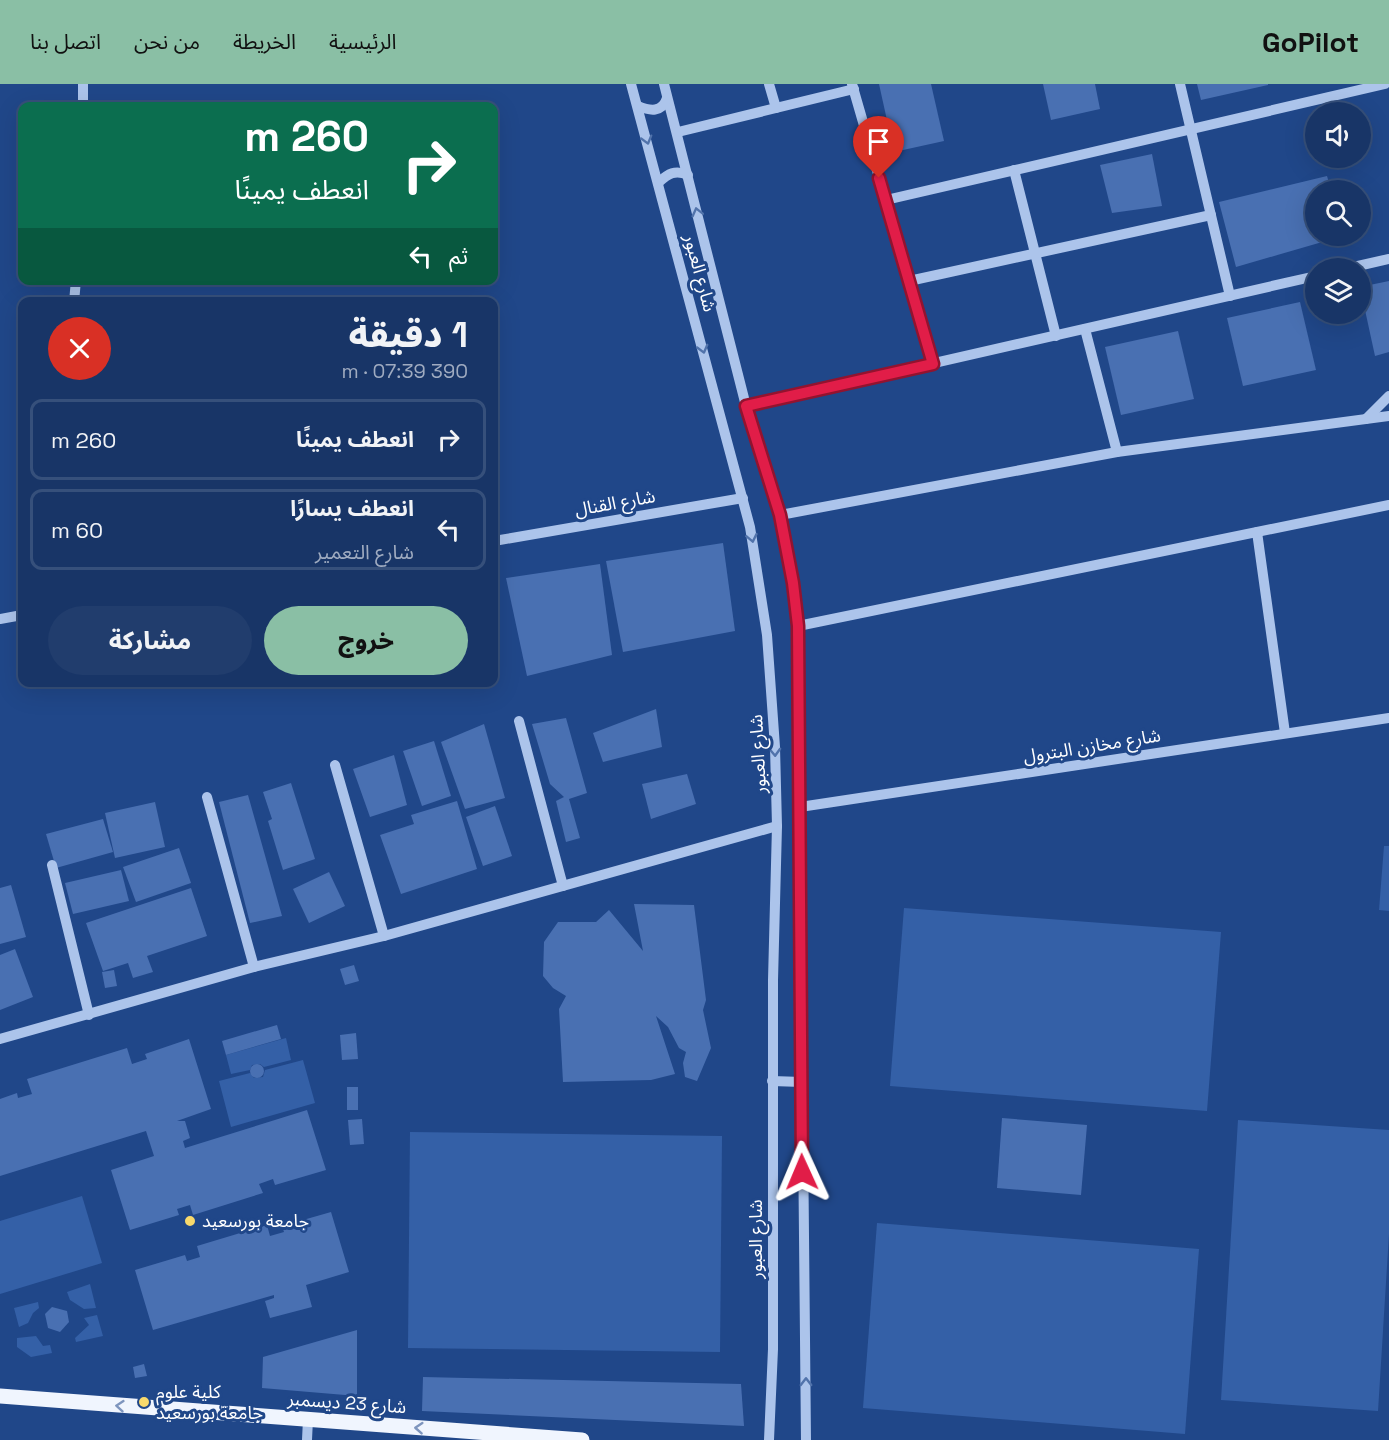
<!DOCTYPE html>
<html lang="ar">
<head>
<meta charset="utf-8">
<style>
  body { margin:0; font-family:"Space Grotesk","Noto Sans Arabic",sans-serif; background:#213d6d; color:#f1f3f6; direction:rtl; height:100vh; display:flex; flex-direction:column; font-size:22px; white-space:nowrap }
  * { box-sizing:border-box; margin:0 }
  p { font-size:20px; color:#9fabc0 }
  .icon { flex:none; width:33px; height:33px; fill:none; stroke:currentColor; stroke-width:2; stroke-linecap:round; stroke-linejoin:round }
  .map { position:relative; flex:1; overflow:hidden; direction:ltr }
  .panel { position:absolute; left:18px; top:213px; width:480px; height:390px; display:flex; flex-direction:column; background:#183567; border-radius:12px; box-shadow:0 6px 24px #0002,0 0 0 2px #36507b; direction:rtl }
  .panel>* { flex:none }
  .banner { position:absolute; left:18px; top:18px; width:480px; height:183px; border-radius:12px; box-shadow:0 6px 24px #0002,0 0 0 2px #36507b; direction:rtl; background:#0b6e4f; color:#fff; overflow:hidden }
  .controls { position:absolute; left:1305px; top:18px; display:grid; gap:12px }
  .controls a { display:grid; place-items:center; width:66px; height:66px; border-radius:50%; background:#183567; box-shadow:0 6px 24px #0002,0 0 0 2px #36507b; font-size:30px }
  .pin { position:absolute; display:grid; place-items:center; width:51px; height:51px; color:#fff; margin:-62px -26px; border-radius:50% 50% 50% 0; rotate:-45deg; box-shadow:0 0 6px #0007 }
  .pin .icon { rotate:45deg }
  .me { position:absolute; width:66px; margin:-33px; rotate:359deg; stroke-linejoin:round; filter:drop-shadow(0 0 4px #0008) }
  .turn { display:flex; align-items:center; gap:21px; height:126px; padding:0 30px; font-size:27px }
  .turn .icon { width:78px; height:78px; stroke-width:2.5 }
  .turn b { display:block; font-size:42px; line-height:51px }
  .then { display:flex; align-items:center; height:57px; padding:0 30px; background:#0003; gap:12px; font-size:22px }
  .round { display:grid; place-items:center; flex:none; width:63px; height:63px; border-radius:32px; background:#213d6d }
  .summary { display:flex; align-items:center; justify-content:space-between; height:102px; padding:0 30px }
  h1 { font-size:36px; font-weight:800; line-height:45px }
  .button { display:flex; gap:12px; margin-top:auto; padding:12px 30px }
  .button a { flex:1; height:69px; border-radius:36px; background:#8abfa5; color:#111; font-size:24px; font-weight:800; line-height:69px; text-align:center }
  .button a+a { background:#213d6d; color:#f1f3f6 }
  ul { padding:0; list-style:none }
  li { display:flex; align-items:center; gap:18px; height:81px; margin:0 12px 9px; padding:0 18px; border:3px solid #36507b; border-radius:12px }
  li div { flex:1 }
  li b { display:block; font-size:22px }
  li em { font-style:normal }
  header { display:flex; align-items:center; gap:36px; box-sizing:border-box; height:84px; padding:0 30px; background:#8abfa5; color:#111 }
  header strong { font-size:28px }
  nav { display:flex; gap:33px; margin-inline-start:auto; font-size:21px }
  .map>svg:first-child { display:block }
</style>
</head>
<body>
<header>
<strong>GoPilot</strong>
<nav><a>الرئيسية</a><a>الخريطة</a><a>من نحن</a><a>اتصل بنا</a></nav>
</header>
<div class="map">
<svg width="1389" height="1356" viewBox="0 0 1389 1356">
  <rect width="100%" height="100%" fill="#204789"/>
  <g fill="#3460a7">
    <path d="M1384,762H1389V827L1379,826Z"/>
    <path d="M904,824L1221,848L1207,1027L890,1002Z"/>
    <path d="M286,954L291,976L264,983L260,980L252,981L250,986L231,990L226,971Z"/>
    <path d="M303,976L315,1019L231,1043L219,997L250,989L254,994L263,993L265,986Z"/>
    <path d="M1238,1036L1389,1046V1150L1378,1327L1221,1316Z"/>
    <path d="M410,1048L722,1052L720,1268L408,1264Z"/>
    <path d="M82,1112L102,1179L0,1210V1137Z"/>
    <path d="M877,1139L1199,1165L1185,1350L863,1324Z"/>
    <path d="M90,1200L96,1224L84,1225L70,1216L67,1208Z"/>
    <path d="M38,1218L39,1224L33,1229L28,1239L19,1243L14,1224Z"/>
    <path d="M97,1231L103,1252L76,1258L75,1254L89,1241L84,1234Z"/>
    <path d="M36,1252L43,1262L50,1261L52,1269L31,1273L17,1263V1254Z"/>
  </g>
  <g fill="#4970b2">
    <path d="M879,0H931L944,57L894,68Z"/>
    <path d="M1043,0H1095L1100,25L1051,36Z"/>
    <path d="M1197,0H1268V1L1201,16Z"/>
    <path d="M1152,70L1162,122L1112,129L1100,81Z"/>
    <path d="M1327,92L1331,106H1316V152H1343L1236,183L1219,118Z"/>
    <path d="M1389,197V268L1375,272L1360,203Z"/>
    <path d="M1300,218L1316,286L1243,302L1227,234Z"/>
    <path d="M1178,247L1194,315L1121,331L1105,263Z"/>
    <path d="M723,459L735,547L623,568L606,477Z"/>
    <path d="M600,480L612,571L527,592L506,494Z"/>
    <path d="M656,625L662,663L603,678L593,649Z"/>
    <path d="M566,634L587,709L569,715L580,754L566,758L556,717L564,713L550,700L532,640Z"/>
    <path d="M484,640L505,714L465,725L441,658Z"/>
    <path d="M434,657L451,712L422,722L403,667Z"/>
    <path d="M394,671L407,721L370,733L353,685Z"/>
    <path d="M687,690L696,720L651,735L642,700Z"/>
    <path d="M291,699L315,775L283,786L268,737L272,735L263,708Z"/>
    <path d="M248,711L282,832L250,839L219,718Z"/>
    <path d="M457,717L477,785L401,810L380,751L414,740L411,731Z"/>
    <path d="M155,718L165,763L115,774L105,729Z"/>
    <path d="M495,722L512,772L483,782L466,733Z"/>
    <path d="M103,735L113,768L56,784L46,750Z"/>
    <path d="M179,764L191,799L136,818L123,783Z"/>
    <path d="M121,786L129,817L73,830L65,799Z"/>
    <path d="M329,788L345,822L309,839L293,805Z"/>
    <path d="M11,801L26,853L0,860V804Z"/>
    <path d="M191,804L207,852L147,872L153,888L133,894L128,879L103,887L86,839Z"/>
    <path d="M634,820L694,821L706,916L703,926L711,964L697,997L685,993L683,979L686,968L679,964L668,943L656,932L675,990L651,996L563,998L559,925L566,912L553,904L543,892L544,858L558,838H596L609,826L643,867Z"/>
    <path d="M15,865L33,913L0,926V871Z"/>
    <path d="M354,881L359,897L345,901L340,885Z"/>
    <path d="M114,886L117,902L105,904L102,888Z"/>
    <path d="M277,941L281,955L226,971L222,957Z"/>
    <path d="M356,949L358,975L342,976L340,951Z"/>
    <path d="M189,955L211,1025L177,1037H185L190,1054L183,1057L185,1064L307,1026L326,1086L275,1101L273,1095L259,1100L263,1109L193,1131L190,1121L177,1125L179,1131L130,1146L111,1086L154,1072L146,1047L0,1092V1015L17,1009L18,1014L32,1010L27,995L127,964L132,980L147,975L145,970Z"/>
    <circle cx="257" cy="987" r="7"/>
    <rect x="347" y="1003" width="11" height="23"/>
    <path d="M1002,1034L1087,1041L1081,1111L997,1104Z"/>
    <path d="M362,1035L364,1060L350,1061L348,1036Z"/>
    <path d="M331,1128L349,1188L306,1201L312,1223L270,1234L265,1217L274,1214V1211L153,1246L135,1186L185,1171L187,1177L200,1173L197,1162L267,1141L270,1152L284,1148L282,1142Z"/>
    <path d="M52,1223L67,1227L69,1238L60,1248L48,1244L45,1230Z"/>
    <path d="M357,1246V1312L262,1304L263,1273Z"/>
    <path d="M144,1280L147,1292L135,1294L133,1283Z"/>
    <path d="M423,1293L741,1300L744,1342L422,1327Z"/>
  </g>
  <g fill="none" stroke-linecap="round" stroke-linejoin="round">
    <g stroke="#acc4eb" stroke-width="10">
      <path d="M631,0L750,443L767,551L775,663L777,742L773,896V1265L769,1356"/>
      <path d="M664,0L746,322L780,431L793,499L798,542L806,1356"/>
      <path d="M769,0L776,24"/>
      <path d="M852,0L933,280"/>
      <path d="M1180,0L1230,212"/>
      <path d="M83,22V0"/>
      <path d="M638,22C650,27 662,29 667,14"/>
      <path d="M678,48L854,5"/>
      <path d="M1014,86L1056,252"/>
      <path d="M659,98C668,90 675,85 688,91"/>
      <path d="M886,116L1385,0"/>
      <path d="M1349,184L1389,175"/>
      <path d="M909,197L1211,131"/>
      <path d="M74,218L76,196"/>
      <path d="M1085,245L1117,368"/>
      <path d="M746,322L1316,192"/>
      <path d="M1366,335L1389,312"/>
      <path d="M780,431L1117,368L1389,332"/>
      <path d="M1257,448L1285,649"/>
      <path d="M494,457L743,414"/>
      <path d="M0,535L22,531"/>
      <path d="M798,542L1389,421"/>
      <path d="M519,637L563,802"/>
      <path d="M335,681L384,852"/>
      <path d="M207,713L254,883"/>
      <path d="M800,723L1389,634"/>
      <path d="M52,781L89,931"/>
      <path d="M0,955L254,883L384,852L777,742"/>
      <path d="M772,997L802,998"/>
      <path d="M307,1356L308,1335"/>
    </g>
    <path stroke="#f0f5fe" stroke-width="15" d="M0,1312L582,1356"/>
  </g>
  <defs><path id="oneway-chevron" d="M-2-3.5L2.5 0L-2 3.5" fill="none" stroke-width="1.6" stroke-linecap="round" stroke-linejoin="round" transform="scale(1.5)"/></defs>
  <g stroke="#5173ab">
    <use href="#oneway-chevron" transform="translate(647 56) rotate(74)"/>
    <use href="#oneway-chevron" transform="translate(697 128) rotate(-104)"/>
    <use href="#oneway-chevron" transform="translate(703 265) rotate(75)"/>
    <use href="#oneway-chevron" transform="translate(752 454) rotate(78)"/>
    <use href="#oneway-chevron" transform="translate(775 668) rotate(88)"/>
    <use href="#oneway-chevron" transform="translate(806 1298) rotate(-90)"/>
  </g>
  <g stroke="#7e95be">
    <use href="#oneway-chevron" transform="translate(120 1322) rotate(-175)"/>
    <use href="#oneway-chevron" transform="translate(419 1344) rotate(-176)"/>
  </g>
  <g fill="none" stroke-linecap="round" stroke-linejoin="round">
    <defs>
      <path id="route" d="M802,1088L798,542L793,499L780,431L746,322L933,280L879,94"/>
    </defs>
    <use href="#route" stroke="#92132f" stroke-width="15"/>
    <use href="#route" stroke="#e11d48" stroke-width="10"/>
  </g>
  <g fill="#f8d96c" stroke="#204789" stroke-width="2">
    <circle cx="190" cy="1137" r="6"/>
    <circle cx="144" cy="1318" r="6"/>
  </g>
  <g text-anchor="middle" stroke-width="6" stroke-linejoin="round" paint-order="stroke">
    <g font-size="18" fill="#fff" stroke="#204789">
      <text transform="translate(700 189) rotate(75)" y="6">شارع العبور</text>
      <text transform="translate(615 419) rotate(-10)" y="6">شارع القنال</text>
      <text transform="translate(1092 662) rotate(-9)" y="6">شارع مخازن البترول</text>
      <text transform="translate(758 670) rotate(-93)" y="6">شارع العبور</text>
      <text transform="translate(756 1155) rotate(-90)" y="6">شارع العبور</text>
      <text transform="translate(347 1319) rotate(4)" y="6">شارع 23 ديسمبر</text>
    </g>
    <g font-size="18" fill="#fff" stroke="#204789" text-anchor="start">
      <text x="202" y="1143">جامعة بورسعيد</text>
      <text x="156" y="1314">كلية علوم<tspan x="156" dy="21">جامعة بورسعيد</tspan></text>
    </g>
  </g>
</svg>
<div class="controls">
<a><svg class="icon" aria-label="sound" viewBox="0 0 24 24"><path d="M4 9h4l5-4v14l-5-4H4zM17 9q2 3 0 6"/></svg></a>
<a><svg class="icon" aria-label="search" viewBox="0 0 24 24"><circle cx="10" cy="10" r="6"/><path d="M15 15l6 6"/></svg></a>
<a><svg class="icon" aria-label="layers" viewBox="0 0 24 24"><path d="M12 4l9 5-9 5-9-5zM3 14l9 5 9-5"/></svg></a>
</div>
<div class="pin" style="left:879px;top:94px;background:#d93025"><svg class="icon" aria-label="arrive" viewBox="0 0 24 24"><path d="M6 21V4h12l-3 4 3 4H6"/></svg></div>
<svg class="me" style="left:802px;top:1088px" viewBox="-20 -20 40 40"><path d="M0-17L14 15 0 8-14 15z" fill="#e11d48" stroke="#fff" stroke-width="4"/></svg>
<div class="banner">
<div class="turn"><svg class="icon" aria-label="right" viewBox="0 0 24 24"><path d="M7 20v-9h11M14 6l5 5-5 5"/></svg><div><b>260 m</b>انعطف يمينًا</div></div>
<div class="then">ثم<svg class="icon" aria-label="left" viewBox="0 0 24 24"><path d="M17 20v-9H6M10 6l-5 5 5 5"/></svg></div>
</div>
<section class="panel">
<div class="summary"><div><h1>1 دقيقة</h1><p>390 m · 07:39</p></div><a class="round" style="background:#d93025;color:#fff"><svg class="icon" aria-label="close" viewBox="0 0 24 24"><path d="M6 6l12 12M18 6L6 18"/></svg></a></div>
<ul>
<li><svg class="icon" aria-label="right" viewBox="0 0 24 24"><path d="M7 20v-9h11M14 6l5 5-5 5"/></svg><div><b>انعطف يمينًا</b></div><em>260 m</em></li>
<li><svg class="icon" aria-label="left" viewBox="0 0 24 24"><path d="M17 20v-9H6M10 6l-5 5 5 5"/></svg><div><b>انعطف يسارًا</b><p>شارع التعمير</p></div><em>60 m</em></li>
</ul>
<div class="button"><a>خروج</a><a>مشاركة</a></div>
</section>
</div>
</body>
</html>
